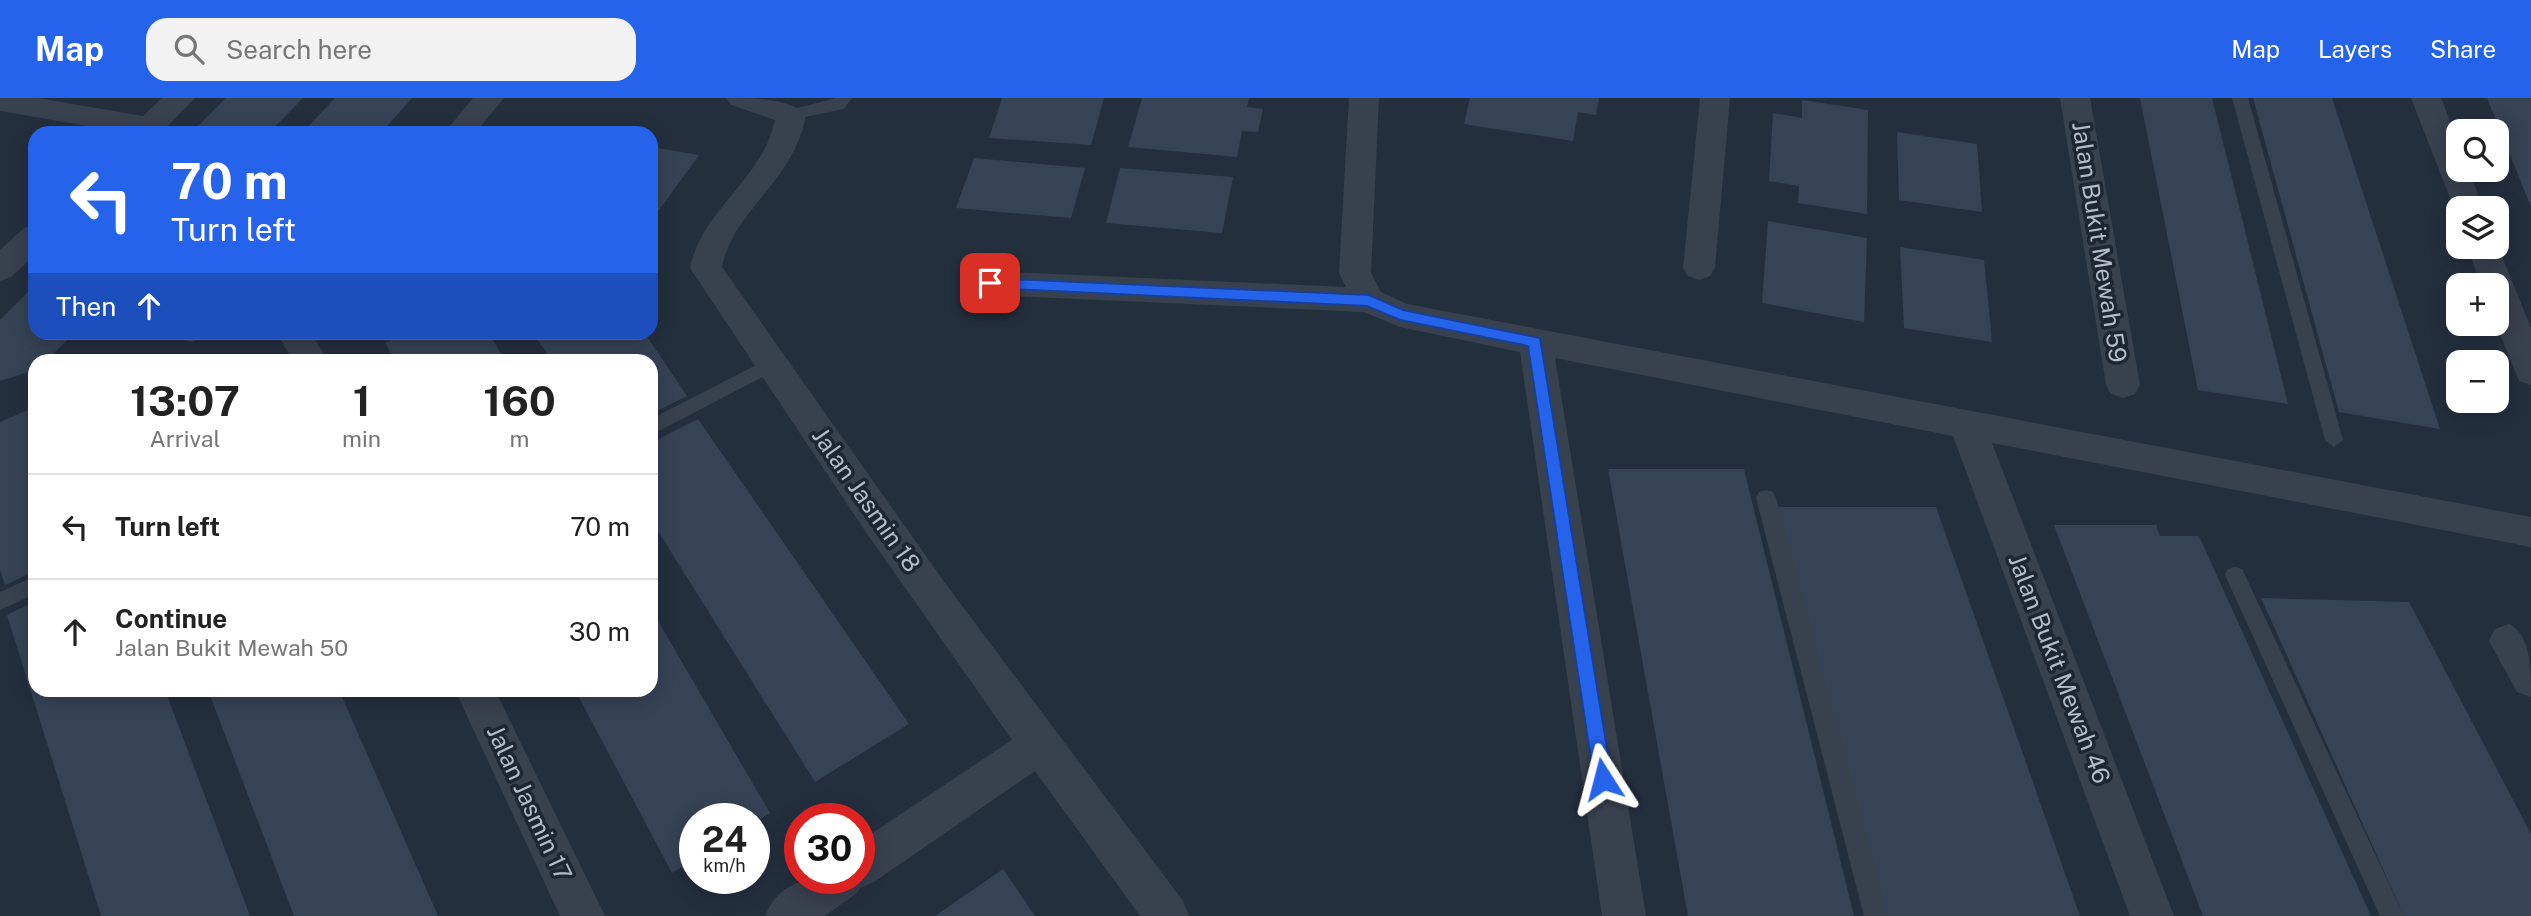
<!DOCTYPE html>
<html lang="en">
<head>
<meta charset="utf-8">
<style>
  body { margin:0; font-family:"Public Sans",sans-serif; background:#f2f2f2; color:#222; height:100vh; display:flex; flex-direction:column; font-size:26px; white-space:nowrap }
  * { box-sizing:border-box; margin:0 }
  p { font-size:23px; color:#767676 }
  .icon { flex:none; width:38px; height:38px; fill:none; stroke:currentColor; stroke-width:2; stroke-linecap:round; stroke-linejoin:round }
  .map { position:relative; flex:1; overflow:hidden }
  .side { position:absolute; left:28px; top:256px; width:630px; height:343px; display:flex; flex-direction:column; background:#fff; border-radius:21px; box-shadow:0 4px 18px #0003 }
  .side>* { flex:none }
  .banner { position:absolute; left:28px; top:28px; width:630px; height:214px; border-radius:21px; box-shadow:0 4px 18px #0003; background:#2563eb; color:#fff; overflow:hidden }
  .buttons { position:absolute; left:2446px; top:21px; display:grid; gap:14px }
  .buttons a { display:grid; place-items:center; width:63px; height:63px; border-radius:14px; background:#fff; box-shadow:0 4px 18px #0003; font-size:35px }
  .speed { position:absolute; left:679px; top:705px; display:flex; gap:14px; font-size:35px; font-weight:700; text-align:center }
  .speed>* { display:grid; place-content:center; width:91px; height:91px; border-radius:50%; background:#fff; box-shadow:0 4px 18px #0003; line-height:1 }
  .speed small { font-size:18px; font-weight:400 }
  .speed .limit { border:10px solid #d22; background:#fff; color:#111 }
  .pin { position:absolute; display:grid; place-items:center; width:60px; height:60px; color:#fff; margin:-30px; border-radius:14px; box-shadow:0 4px 10px #0006 }
  .me { position:absolute; width:77px; margin:-38px; rotate:351deg; stroke-linejoin:round; filter:drop-shadow(0 0 5px #0008) }
  .turn { display:flex; align-items:center; gap:24px; height:147px; padding:0 28px; font-size:32px }
  .turn .icon { width:91px; height:91px; stroke-width:2.5 }
  .turn b { display:block; font-size:49px; line-height:60px }
  .then { display:flex; align-items:center; height:66px; padding:0 28px; background:#0003; gap:14px; font-size:26px }
  .eta { display:flex; justify-content:space-evenly; align-items:center; height:119px; text-align:center }
  .eta b { font-size:42px; font-weight:700; line-height:49px }
  ul { padding:0; list-style:none }
  li { display:flex; align-items:center; gap:21px; height:105px; padding:0 28px; border-top:2px solid #e0e0e0 }
  li div { flex:1 }
  li b { display:block; font-size:26px }
  li em { font-style:normal }
  header { display:flex; align-items:center; gap:42px; box-sizing:border-box; height:98px; padding:0 35px; background:#2563eb; color:#fff }
  header strong { font-size:33px }
  nav { display:flex; gap:38px; margin-inline-start:auto; font-size:24px }
  .search { width:490px; height:63px; background:#f2f2f2; display:flex; align-items:center; gap:18px; box-sizing:border-box; padding:0 24px; border-radius:21px; color:#767676; font-size:26px }
  .map>svg:first-child { display:block }
</style>
</head>
<body>
<header>
<strong>Map</strong>
<div class="search"><svg class="icon" aria-label="search" viewBox="0 0 24 24"><circle cx="10" cy="10" r="6"/><path d="M15 15l6 6"/></svg>Search here</div>
<nav><a>Map</a><a>Layers</a><a>Share</a></nav>
</header>
<div class="map">
<svg width="2531" height="818" viewBox="0 0 2531 818">
  <rect width="100%" height="100%" fill="#242f3e"/>
  <g fill="#364354">
    <path d="M226,0H303L269,35H191Z"/>
    <path d="M335,0H412L381,35H302Z"/>
    <path d="M1002,0H1104L1091,47L989,40Z"/>
    <path d="M1142,0H1249L1247,9L1263,11L1258,34L1242,33L1237,59L1128,49Z"/>
    <path d="M1470,0H1599L1596,17L1578,14L1573,43L1464,26Z"/>
    <path d="M2140,0H2212L2288,306L2198,292Z"/>
    <path d="M2253,0H2332L2440,331L2339,314Z"/>
    <path d="M2487,0H2531V109L2498,27Z"/>
    <path d="M1802,2L1868,12L1867,116L1798,105L1799,88L1769,83L1773,15L1802,20Z"/>
    <path d="M533,28L566,34L565,35H527Z"/>
    <path d="M1897,34L1977,46L1982,114L1899,102Z"/>
    <path d="M651,49L699,57L651,123Z"/>
    <path d="M974,60L1085,70L1071,120L956,110Z"/>
    <path d="M1120,70L1233,79L1222,135L1106,125Z"/>
    <path d="M1768,123L1867,140L1864,224L1762,205Z"/>
    <path d="M1900,149L1984,162L1992,244L1904,230Z"/>
    <path d="M35,187V234H75L47,262H35V272L0,283V222Z"/>
    <path d="M151,234H201L193,244Z"/>
    <path d="M409,234H488L505,262H395L385,245Z"/>
    <path d="M533,234H644L687,298L651,316V262H551Z"/>
    <path d="M35,309V473L5,487L0,472V324Z"/>
    <path d="M698,321L909,626L815,684L651,422V345Z"/>
    <path d="M1608,371H1744L1854,818H1688Z"/>
    <path d="M1775,409H1936L2080,818H1884Z"/>
    <path d="M2054,427H2156L2160,438H2199L2371,818H2203Z"/>
    <path d="M2261,500L2409,504L2531,736V818H2404Z"/>
    <path d="M35,503V592H165L250,818H101L7,517Z"/>
    <path d="M651,511L770,715L754,725V721H695V761L672,775L575,592H651Z"/>
    <path d="M208,592H339L438,818H294Z"/>
    <path d="M1003,771L1035,818H935Z"/>
  </g>
  <g fill="none" stroke-linecap="round" stroke-linejoin="round">
    <g fill="#38414e" fill-rule="evenodd">
      <path d="M836,0H852L844,11L839,12L791,22L783,17L786,13Z"/>
      <path d="M2232,0H2248L2343,342L2334,349L2325,342Z"/>
      <path d="M770,260L779,267L776,272L651,337V321Z"/>
      <path d="M1766,392L1773,394L1776,400L1888,818H1864L1756,400L1759,394Z"/>
      <path d="M2235,469L2242,471L2245,477L2404,818H2380L2225,477L2228,471Z"/>
      <path d="M35,478V496L0,512V494Z"/>
    </g>
    <g fill="#38414e" fill-rule="evenodd">
      <path d="M0,0H38L143,18L162,0H195L161,35H128L0,13Z"/>
      <path d="M473,0H504L475,35H444Z"/>
      <path d="M726,0C750,0 792,0 806,17C794,84 733,112 722,169L945,485L1183,803L1189,818H1140L1035,673L874,784L860,790L857,795L825,818H765C783,775 820,780 859,780V744L1012,642L861,427L690,170C702,111 763,81 775,22L731,7Z"/>
      <path d="M1349,0H1379L1371,175L1381,194L1407,206L2531,419V449L1992,345L2174,818H2130L1953,338L1555,260L1646,818H1602L1520,254L1400,229L1364,214L990,197L978,193L974,185L978,177L990,173L1346,189L1339,175Z"/>
      <path d="M1700,0H1730L1715,170L1710,178L1699,182L1688,178L1683,170Z"/>
      <path d="M2060,0H2090L2140,287L2135,296L2123,300L2111,296L2106,287Z"/>
      <path d="M2411,0H2441L2459,46V72H2469L2483,110H2459L2457,118Z"/>
      <path d="M35,127V157L11,179L0,183V152L24,130Z"/>
      <path d="M2497,146L2531,230V287L2519,283L2496,226L2497,187H2481L2467,149H2497Z"/>
      <path d="M283,234H317L314,240L327,262H293L280,241Z"/>
      <path d="M2509,526C2531,537 2531,571 2531,599L2517,594L2489,543L2495,531Z"/>
      <path d="M455,592H495L605,818H560Z"/>
    </g>
  </g>
  <path fill="#2563eb" stroke="#184099" stroke-width="2" d="M990,180L1369,197L1403,212L1540,240L1612,681L1609,687L1603,690L1596,687L1594,681L1528,248L1400,222L1367,208L990,190L983,185Z"/>
  <g text-anchor="middle" stroke-width="7" stroke-linejoin="round" paint-order="stroke">
    <g font-size="24" fill="#b4bcc9" stroke="#1d2633">
      <text transform="translate(2099 144) rotate(81)" y="8">Jalan Bukit Mewah 59</text>
      <text transform="translate(866 402) rotate(55)" y="8">Jalan Jasmin 18</text>
      <text transform="translate(2059 571) rotate(69)" y="8">Jalan Bukit Mewah 46</text>
      <text transform="translate(529 705) rotate(65)" y="8">Jalan Jasmin 17</text>
    </g>
  </g>
</svg>
<div class="buttons">
<a><svg class="icon" aria-label="search" viewBox="0 0 24 24"><circle cx="10" cy="10" r="6"/><path d="M15 15l6 6"/></svg></a>
<a><svg class="icon" aria-label="layers" viewBox="0 0 24 24"><path d="M12 4l9 5-9 5-9-5zM3 14l9 5 9-5"/></svg></a>
<a>+</a>
<a>−</a>
</div>
<div class="speed"><div>24<small>km/h</small></div><div class="limit">30</div></div>
<div class="pin" style="left:990px;top:185px;background:#d93025"><svg class="icon" aria-label="arrive" viewBox="0 0 24 24"><path d="M6 21V4h12l-3 4 3 4H6"/></svg></div>
<svg class="me" style="left:1603px;top:681px" viewBox="-20 -20 40 40"><path d="M0-17L14 15 0 8-14 15z" fill="#2563eb" stroke="#fff" stroke-width="4"/></svg>
<div class="banner">
<div class="turn"><svg class="icon" aria-label="left" viewBox="0 0 24 24"><path d="M17 20v-9H6M10 6l-5 5 5 5"/></svg><div><b>70 m</b>Turn left</div></div>
<div class="then">Then<svg class="icon" aria-label="ahead" viewBox="0 0 24 24"><path d="M12 20V5M6 11l6-6 6 6"/></svg></div>
</div>
<section class="side">
<div class="eta">
<div><b>13:07</b><p>Arrival</p></div>
<div><b>1</b><p>min</p></div>
<div><b>160</b><p>m</p></div>
</div>
<ul>
<li><svg class="icon" aria-label="left" viewBox="0 0 24 24"><path d="M17 20v-9H6M10 6l-5 5 5 5"/></svg><div><b>Turn left</b></div><em>70 m</em></li>
<li><svg class="icon" aria-label="ahead" viewBox="0 0 24 24"><path d="M12 20V5M6 11l6-6 6 6"/></svg><div><b>Continue</b><p>Jalan Bukit Mewah 50</p></div><em>30 m</em></li>
</ul>
</section>
</div>
</body>
</html>
